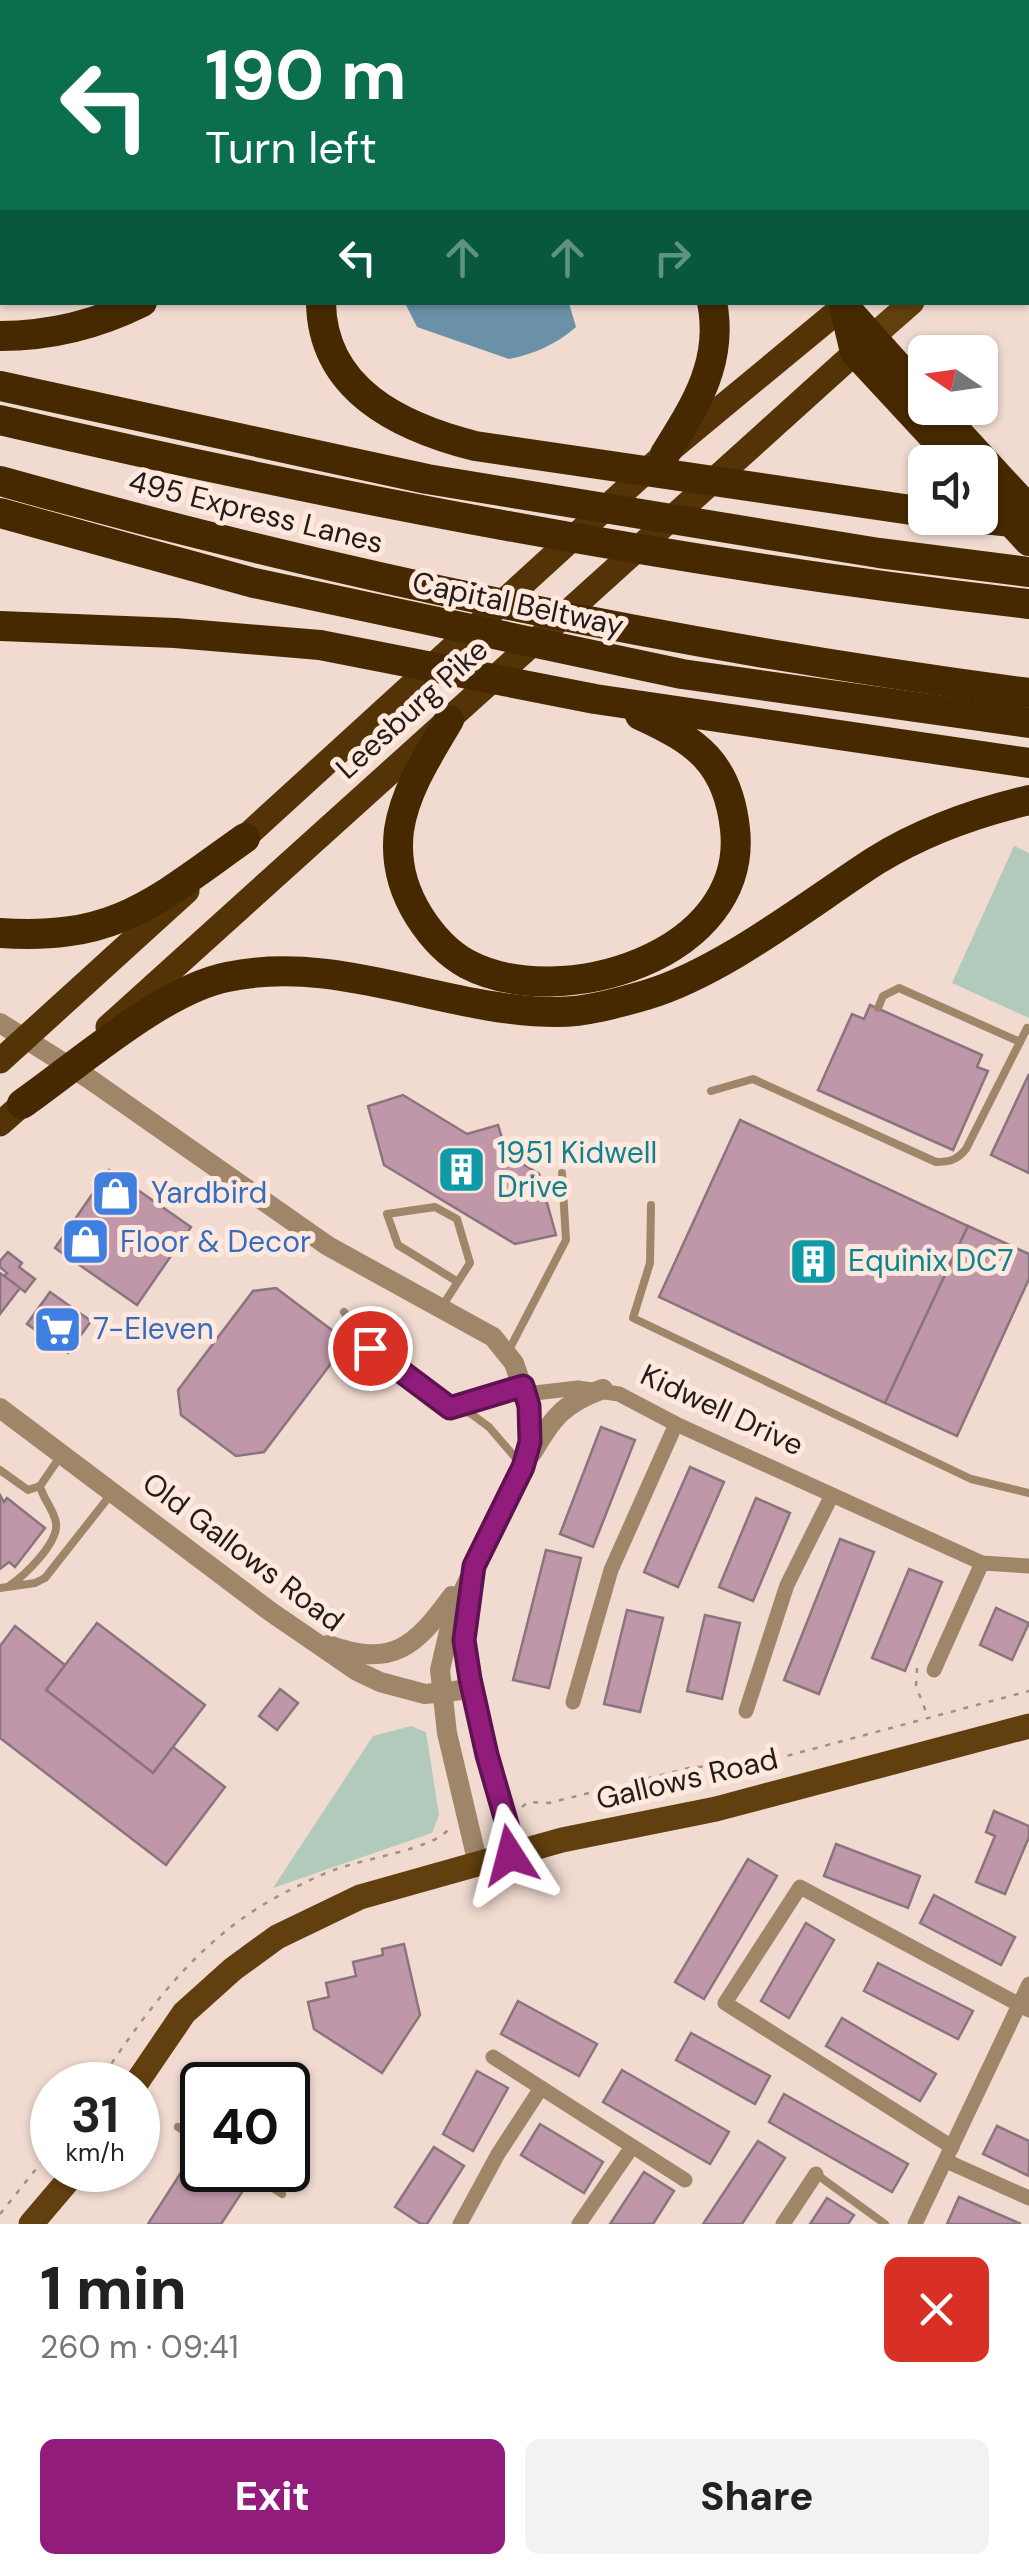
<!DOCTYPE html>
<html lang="en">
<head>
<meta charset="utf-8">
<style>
  body { margin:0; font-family:"DM Sans",sans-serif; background:#f2f2f2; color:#222; height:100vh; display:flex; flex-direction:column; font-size:38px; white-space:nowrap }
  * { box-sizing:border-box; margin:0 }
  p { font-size:32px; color:#767676 }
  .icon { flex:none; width:55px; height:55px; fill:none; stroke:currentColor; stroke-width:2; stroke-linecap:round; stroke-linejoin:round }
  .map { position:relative; height:2224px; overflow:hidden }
  .panel { display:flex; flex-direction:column; background:#fff; flex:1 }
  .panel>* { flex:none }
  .guide { position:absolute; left:0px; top:0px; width:1030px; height:305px; box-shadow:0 2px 8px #0004; background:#0b6e4f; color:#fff; overflow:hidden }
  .needle { width:65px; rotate:283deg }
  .fabs { position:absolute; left:908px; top:335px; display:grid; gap:20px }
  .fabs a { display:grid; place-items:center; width:90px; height:90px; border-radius:15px; background:#fff; box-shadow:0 2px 8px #0004; font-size:50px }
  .speed { position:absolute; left:30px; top:2062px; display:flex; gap:20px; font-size:50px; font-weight:700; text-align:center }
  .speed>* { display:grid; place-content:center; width:130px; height:130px; border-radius:50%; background:#fff; box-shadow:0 2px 8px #0004; line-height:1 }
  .speed small { font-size:25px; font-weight:400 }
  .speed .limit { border:5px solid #111; border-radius:15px; background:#fff; color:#111 }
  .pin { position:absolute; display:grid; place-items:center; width:85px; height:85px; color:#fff; margin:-42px; border:5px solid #fff; border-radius:50%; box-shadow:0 2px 10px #0007 }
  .me { position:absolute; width:110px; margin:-55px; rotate:351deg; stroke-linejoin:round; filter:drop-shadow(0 0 8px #0008) }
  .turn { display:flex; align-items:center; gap:35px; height:210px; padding:0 40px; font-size:45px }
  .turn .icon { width:130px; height:130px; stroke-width:2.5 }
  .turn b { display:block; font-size:70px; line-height:85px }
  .lanes { display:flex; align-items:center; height:95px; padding:0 40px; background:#0003; justify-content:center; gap:50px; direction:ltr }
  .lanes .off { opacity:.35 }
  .round { display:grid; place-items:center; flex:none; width:105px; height:105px; border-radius:15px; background:#f2f2f2 }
  .overview { display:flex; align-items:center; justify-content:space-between; height:170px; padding:0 40px }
  h1 { font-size:60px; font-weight:800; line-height:75px }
  .primary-button { display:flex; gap:20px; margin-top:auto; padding:20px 40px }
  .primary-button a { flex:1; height:115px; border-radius:15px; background:#911c7b; color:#fff; font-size:40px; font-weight:800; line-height:115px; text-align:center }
  .primary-button a+a { background:#f2f2f2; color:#222 }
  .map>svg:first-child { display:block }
</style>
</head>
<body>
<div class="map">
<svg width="1029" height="2224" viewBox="0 0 1029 2224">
  <rect width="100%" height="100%" fill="#f1dbd1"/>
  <g fill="#b2cabb">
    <path d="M1014,846L1029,853V1018L952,983Z"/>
    <path d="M411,1726L426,1732L439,1815L432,1833L273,1888L373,1736Z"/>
  </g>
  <path fill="#6b91a8" d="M405,303H569L576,327C557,344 534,354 509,359L417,327Z"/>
  <g fill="#c097a9" stroke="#89757d" stroke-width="2.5">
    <path d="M0,0L41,2H2L0,99Z"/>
    <path d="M264,0H456L264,2Z"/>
    <path d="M2,118V233L0,231Z"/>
    <path d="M870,1005L982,1055L977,1067L988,1071L953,1150L818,1090L852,1014L864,1019Z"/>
    <path d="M1029,1074V1173L991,1155Z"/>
    <path d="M403,1095L467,1134L498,1125L507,1154L539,1174L556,1235L515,1244L384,1165L368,1106Z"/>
    <path d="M740,1120L968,1226L885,1403L659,1297Z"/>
    <path d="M109,1170L191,1227L137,1305L55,1248Z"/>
    <path d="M968,1226L1029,1254V1279L957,1436L885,1403Z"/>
    <path d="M8,1252L22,1263L19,1267L35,1279L25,1292L4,1276L7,1273L0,1267V1261Z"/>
    <path d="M0,1273L20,1288L0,1314Z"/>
    <path d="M276,1288L333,1331L336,1357L264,1452L236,1456L181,1415L178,1390L253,1291Z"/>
    <path d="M50,1292L91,1321L68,1353L27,1324Z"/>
    <path d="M601,1427L635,1440L593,1547L560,1534Z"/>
    <path d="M690,1467L724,1482L678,1587L644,1572Z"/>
    <path d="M0,1495L4,1502L7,1498L45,1528L15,1567L9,1562L0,1569Z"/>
    <path d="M756,1498L790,1513L753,1601L719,1587Z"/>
    <path d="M840,1539L874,1552L819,1694L784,1680Z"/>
    <path d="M546,1550L581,1558L549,1688L513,1680Z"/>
    <path d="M909,1569L942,1582L905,1671L872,1658Z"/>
    <path d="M996,1608L1029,1623L1012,1660L980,1645Z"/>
    <path d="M627,1610L663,1618L640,1712L604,1704Z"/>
    <path d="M705,1615L740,1623L722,1699L687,1691Z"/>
    <path d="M97,1623L205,1705L153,1773L46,1690Z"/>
    <path d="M15,1626L65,1665L46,1690L153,1773L173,1747L225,1787L166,1865L0,1738V1646Z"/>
    <path d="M280,1689L298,1703L277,1730L259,1716Z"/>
    <path d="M994,1811L1029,1826V1837L1005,1894L976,1882L995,1836L986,1832Z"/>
    <path d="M836,1844L920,1876L908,1908L824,1876Z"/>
    <path d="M748,1859L777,1876L704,1999L675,1982Z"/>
    <path d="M934,1895L1015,1937L1001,1965L920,1923Z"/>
    <path d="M806,1923L834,1940L789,2018L761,2001Z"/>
    <path d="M404,1944L420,2015L382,2073L314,2029L308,2002L329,1997L326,1983L356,1976L353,1962L383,1955L382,1949Z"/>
    <path d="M878,1963L973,2011L958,2039L864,1991Z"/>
    <path d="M518,2001L597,2044L579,2076L501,2034Z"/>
    <path d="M842,2018L936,2074L920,2101L826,2046Z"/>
    <path d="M691,2033L770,2076L755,2104L676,2060Z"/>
    <path d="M622,2070L729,2132L710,2164L603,2102Z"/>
    <path d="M477,2071L508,2088L473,2151L443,2134Z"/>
    <path d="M784,2094L908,2164L892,2192L769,2122Z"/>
    <path d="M540,2124L603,2162L584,2193L521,2155Z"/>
    <path d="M997,2126L1029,2141V2176L983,2154Z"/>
    <path d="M758,2141L785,2158L742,2224H703Z"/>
    <path d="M198,2146L202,2149V2170H234L250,2180L221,2224H148Z"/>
    <path d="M434,2147L464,2166L427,2224H421L395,2207Z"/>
    <path d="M644,2172L674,2191L653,2224H610Z"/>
    <path d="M959,2197L1021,2224H947Z"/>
    <path d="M827,2198L854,2215L848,2224H810Z"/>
  </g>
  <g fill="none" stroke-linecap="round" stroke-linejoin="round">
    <g stroke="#a09088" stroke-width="2.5" stroke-dasharray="5 8" stroke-linecap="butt">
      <path d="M646,0L649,2"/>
      <path d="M917,1668L916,1686L928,1717"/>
      <path d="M522,1807L528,1802L549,1803L693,1767L736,1766L764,1762L1029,1691"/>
      <path d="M97,2085C151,2004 204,1931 294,1888C310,1880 326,1872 343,1867C369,1858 433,1848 448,1830"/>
      <path d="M0,2214L52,2149"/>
    </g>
    <g stroke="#a08669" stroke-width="8">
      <path d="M240,0L241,2"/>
      <path d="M513,2V0"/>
      <path d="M878,1008L883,996L899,988L1020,1042"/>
      <path d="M711,1091L753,1079L936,1162C950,1162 957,1160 966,1149L1027,1028L1029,1030"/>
      <path d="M651,1205L650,1263L633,1318L971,1479L1029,1493"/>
      <path d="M443,1305L470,1263L457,1219L435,1207L387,1214L398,1245L458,1282"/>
      <path d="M344,1312L370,1349L450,1408L470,1413L489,1427L520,1463"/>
      <path d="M508,1352L566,1240L562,1173"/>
      <path d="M450,1408L518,1388"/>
      <path d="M0,1470L28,1490L40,1486"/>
      <path d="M9,1586C24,1576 59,1543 56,1523C54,1510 43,1499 40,1486L62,1454"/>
      <path d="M0,1588L35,1583L45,1578L112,1493"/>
      <path d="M178,2127L202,2143"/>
      <path d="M178,2127L202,2128"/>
      <path d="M245,2170L282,2194"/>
      <path d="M268,2170L289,2183"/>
      <path d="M816,2174L885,2224"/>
    </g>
    <g stroke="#a08669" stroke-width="15">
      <path d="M850,0L853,2"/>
      <path d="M0,295H2"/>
      <path d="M526,1394L578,1388L619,1394L676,1424L982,1563L1029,1566"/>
      <path d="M934,1670L982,1563"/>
      <path d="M573,1702L611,1570L676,1424"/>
      <path d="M746,1711L787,1585L832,1495"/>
      <path d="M493,2057L685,2180"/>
      <path d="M952,2147L725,2003L800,1887L1029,2010"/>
      <path d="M946,2161L1029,2198"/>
      <path d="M460,2224L498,2154L541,2088"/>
      <path d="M579,2224L632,2147"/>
      <path d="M783,2224L816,2174"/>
      <path d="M915,2224L1029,1984"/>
    </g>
    <g stroke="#a08669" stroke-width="20">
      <path d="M0,1023L91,1080L328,1246L493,1337L514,1363L529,1407L530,1442L523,1467L454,1610L440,1670L447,1733L478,1864"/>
      <path d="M0,1408L271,1612L357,1671L380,1682L425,1694L472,1689"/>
      <path d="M532,1453C554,1417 562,1404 603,1389"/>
      <path d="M471,1588L464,1640L469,1679L511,1839L509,1855"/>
      <path d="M328,1645C393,1668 415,1647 452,1596"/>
    </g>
    <g stroke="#805b2e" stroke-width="22">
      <path d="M756,0L761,2"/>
      <path d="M1028,13L1029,12"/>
      <path d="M1028,45L1029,44"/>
    </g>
    <g stroke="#623f0e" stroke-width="25">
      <path d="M1028,141L1029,140"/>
      <path d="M1028,203L1029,202"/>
      <path d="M871,338L912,302"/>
      <path d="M135,2085L184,2013L233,1969L277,1937L360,1897L562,1840L716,1809L1029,1726"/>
      <path d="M31,2224L77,2170"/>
    </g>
    <g stroke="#543407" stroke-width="25">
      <path d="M231,850L665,454L844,306"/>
      <path d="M108,1027L869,340"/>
      <path d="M0,1061L187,891"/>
      <path d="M0,1124L34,1094"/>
    </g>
    <g stroke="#462900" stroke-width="30">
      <path d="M321,302C322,390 400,427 475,446L925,512"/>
      <path d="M844,306L855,352L957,462"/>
      <path d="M850,313L925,397"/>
      <path d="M0,336C49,336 98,324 142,302"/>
      <path d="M0,386L427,479L879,553L1029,572"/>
      <path d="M935,408L1029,510"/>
      <path d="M0,420C339,499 683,565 1029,604"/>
      <path d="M665,454C695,406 724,362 712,302"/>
      <path d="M0,481C338,576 681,647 1029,693"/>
      <path d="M980,488L1029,541"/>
      <path d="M0,513L254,583L682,674L1029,723"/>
      <path d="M973,518L1021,523"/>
      <path d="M0,626L175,633L320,645L595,699L1029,763"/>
      <path d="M449,720C429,754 405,790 399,830C395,862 402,889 419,916C431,935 447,953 467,964C560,1013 749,956 735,829C728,763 697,741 640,715"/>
      <path d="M0,933C116,941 156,901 245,838"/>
      <path d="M22,1104C78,1065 162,990 227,977C339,953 446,1012 557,1012C586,1012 618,1003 646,995C723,972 807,905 875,861C923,831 974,813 1029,800"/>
    </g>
  </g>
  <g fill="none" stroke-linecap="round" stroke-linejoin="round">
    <defs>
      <path id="route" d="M370,1348L450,1408L523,1386L529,1406L530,1442L523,1467L474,1566L464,1640L470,1679L487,1755L511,1838L510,1855"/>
    </defs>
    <use href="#route" stroke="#5e1250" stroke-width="25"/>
    <use href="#route" stroke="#911c7b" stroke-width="18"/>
  </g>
  <defs>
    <symbol id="building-square" viewBox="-11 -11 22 22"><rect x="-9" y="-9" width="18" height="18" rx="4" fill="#0f9aa8" stroke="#ffe8de"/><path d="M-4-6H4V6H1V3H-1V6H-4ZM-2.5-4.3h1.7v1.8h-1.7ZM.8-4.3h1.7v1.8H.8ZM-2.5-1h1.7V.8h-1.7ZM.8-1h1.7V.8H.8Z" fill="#fff"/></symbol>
    <symbol id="shop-square" viewBox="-11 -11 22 22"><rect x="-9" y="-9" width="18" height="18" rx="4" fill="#3f7fe0" stroke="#ffe8de"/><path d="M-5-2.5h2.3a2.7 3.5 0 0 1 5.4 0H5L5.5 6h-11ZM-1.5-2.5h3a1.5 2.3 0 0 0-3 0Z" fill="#fff"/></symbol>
    <symbol id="supermarket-square" viewBox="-11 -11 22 22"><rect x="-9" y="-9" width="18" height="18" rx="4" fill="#3f7fe0" stroke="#ffe8de"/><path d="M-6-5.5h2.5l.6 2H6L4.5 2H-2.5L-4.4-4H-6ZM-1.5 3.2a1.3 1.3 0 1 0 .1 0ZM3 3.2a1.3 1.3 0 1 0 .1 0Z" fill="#fff"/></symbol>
  </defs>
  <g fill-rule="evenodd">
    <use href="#building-square" x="434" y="1142" width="55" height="55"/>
    <use href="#shop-square" x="88" y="1166" width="55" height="55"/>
    <use href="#shop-square" x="58" y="1214" width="55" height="55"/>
    <use href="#building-square" x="786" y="1234" width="55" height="55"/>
    <use href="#supermarket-square" x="30" y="1302" width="55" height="55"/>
  </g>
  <g text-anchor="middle" stroke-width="10" stroke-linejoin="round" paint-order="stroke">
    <g font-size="30" fill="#241c19" stroke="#ffe8de">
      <text transform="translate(256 512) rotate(14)" y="10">495 Express Lanes</text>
      <text transform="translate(518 604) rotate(12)" y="10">Capital Beltway</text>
      <text transform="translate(412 709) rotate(-42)" y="10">Leesburg Pike</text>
      <text transform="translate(722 1410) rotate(25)" y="10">Kidwell Drive</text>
      <text transform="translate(243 1552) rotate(37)" y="10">Old Gallows Road</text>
      <text transform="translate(687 1779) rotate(-13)" y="10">Gallows Road</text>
    </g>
    <g font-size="30" fill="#0d838f" stroke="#ffe8de" text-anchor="start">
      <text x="497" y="1163">1951 Kidwell<tspan x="497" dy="34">Drive</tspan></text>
      <text x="848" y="1271">Equinix DC7</text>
    </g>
    <g font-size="30" fill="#366cbe" stroke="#ffe8de" text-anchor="start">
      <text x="151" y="1203">Yardbird</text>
      <text x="120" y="1252">Floor &amp; Decor</text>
      <text x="93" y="1339">7-Eleven</text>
    </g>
  </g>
</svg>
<div class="fabs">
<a><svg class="needle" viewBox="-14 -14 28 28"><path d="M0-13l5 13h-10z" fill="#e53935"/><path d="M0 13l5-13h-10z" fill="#767676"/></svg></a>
<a><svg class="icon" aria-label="sound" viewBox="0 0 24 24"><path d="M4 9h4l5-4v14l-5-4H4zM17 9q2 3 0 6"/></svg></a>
</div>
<div class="speed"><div>31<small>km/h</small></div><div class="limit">40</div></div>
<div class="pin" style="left:370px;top:1348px;background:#d93025"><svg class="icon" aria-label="arrive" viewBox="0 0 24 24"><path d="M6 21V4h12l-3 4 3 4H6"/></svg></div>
<svg class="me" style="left:510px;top:1855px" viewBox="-20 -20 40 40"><path d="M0-17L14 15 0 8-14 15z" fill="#911c7b" stroke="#fff" stroke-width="4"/></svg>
<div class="guide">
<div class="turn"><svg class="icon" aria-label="left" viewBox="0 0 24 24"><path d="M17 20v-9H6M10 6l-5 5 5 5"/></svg><div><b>190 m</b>Turn left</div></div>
<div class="lanes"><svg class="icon" aria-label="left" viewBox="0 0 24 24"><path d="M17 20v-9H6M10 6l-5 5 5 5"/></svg><svg class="icon off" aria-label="ahead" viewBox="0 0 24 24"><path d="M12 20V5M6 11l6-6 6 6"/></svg><svg class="icon off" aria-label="ahead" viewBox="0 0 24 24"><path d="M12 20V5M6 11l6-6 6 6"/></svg><svg class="icon off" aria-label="right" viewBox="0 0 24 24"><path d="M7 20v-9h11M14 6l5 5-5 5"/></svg></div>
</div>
</div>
<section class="panel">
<div class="overview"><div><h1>1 min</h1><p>260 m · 09:41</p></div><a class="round" style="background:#d93025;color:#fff"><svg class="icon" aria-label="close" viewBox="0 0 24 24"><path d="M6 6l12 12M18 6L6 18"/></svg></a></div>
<div class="primary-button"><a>Exit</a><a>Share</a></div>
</section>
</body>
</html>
